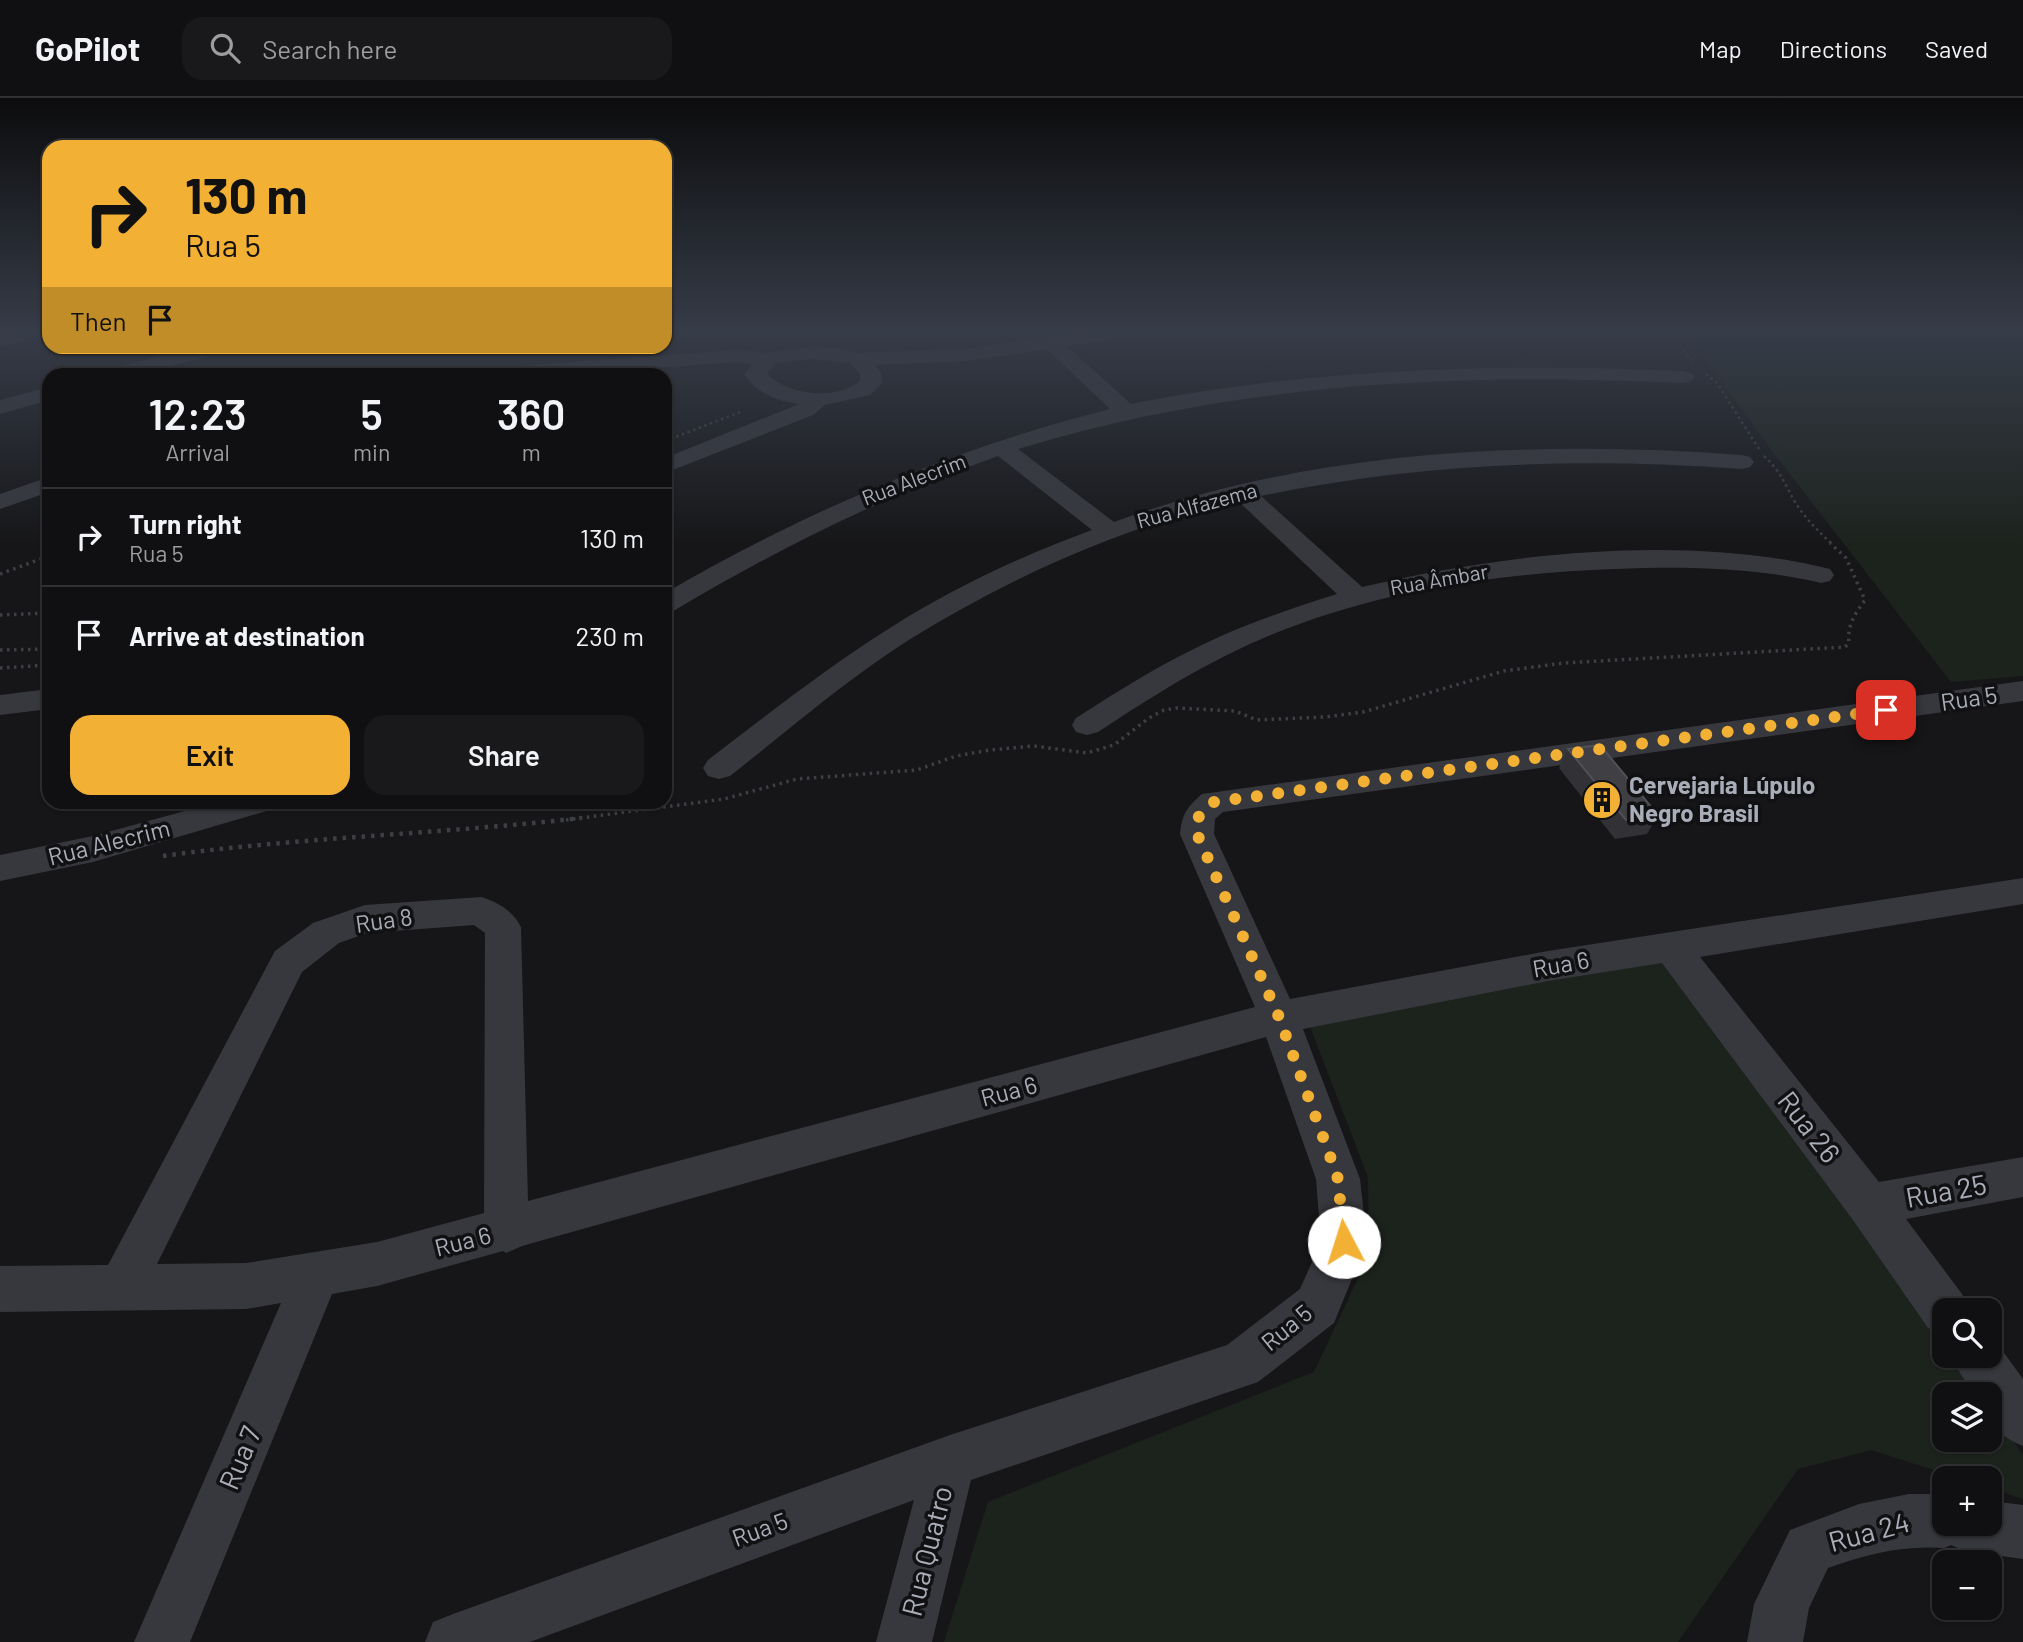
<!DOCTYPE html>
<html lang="en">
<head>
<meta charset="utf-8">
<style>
  body { margin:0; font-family:Barlow,sans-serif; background:#19191b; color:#f1f3f6; height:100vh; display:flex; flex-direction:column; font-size:26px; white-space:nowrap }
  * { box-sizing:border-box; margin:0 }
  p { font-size:23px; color:#9c9d9f }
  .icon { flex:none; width:38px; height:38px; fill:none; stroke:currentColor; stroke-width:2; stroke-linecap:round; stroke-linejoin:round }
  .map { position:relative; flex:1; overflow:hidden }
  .panel { position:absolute; left:42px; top:270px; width:630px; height:441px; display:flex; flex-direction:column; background:#101012; border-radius:21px; box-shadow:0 2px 5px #0004,0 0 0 2px #303032 }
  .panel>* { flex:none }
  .guide { position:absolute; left:42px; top:42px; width:630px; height:214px; border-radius:21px; box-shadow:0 2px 5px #0004,0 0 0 2px #303032; background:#f2b134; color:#111; overflow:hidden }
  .buttons { position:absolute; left:1932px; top:1200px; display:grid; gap:14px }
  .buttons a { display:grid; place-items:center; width:70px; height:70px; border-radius:14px; background:#101012; box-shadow:0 2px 5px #0004,0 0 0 2px #303032; font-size:35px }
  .pin { position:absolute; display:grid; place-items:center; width:60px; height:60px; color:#fff; margin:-30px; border-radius:14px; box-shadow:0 4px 10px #0006 }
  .me { position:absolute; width:77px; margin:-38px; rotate:355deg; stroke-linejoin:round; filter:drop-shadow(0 0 5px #0008) }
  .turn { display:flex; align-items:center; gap:24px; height:147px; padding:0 28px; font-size:32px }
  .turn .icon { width:91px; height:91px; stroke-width:2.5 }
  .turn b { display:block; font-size:49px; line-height:60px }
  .then { display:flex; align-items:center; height:66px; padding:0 28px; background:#0003; gap:14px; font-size:26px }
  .eta { display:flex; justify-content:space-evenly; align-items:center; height:119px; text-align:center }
  .eta b { font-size:42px; font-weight:600; line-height:49px }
  .primary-button { display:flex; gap:14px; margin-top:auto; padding:14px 28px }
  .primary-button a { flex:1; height:80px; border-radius:21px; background:#f2b134; color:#111; font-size:28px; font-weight:600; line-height:80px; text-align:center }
  .primary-button a+a { background:#19191b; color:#f1f3f6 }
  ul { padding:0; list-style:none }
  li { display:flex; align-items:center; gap:21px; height:98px; padding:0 28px; border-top:2px solid #303032 }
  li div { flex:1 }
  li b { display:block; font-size:26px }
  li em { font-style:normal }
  header { display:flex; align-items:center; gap:42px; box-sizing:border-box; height:98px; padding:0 35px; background:#101012; border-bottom:2px solid #303032 }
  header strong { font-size:33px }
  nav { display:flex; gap:38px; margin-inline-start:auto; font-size:24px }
  .search { width:490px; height:63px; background:#19191b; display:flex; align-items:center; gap:18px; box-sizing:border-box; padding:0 24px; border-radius:21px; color:#9c9d9f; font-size:26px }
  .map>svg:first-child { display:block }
</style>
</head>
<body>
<header>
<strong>GoPilot</strong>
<div class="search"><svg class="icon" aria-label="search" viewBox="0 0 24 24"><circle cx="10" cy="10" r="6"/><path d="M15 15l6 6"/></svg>Search here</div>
<nav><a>Map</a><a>Directions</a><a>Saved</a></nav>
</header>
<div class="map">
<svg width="2023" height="1544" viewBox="0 0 2023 1544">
  <rect width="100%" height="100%" fill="#161618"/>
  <g fill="#1c231d">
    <path d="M1684,233H2023V578L1951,584L1772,353Z"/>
    <path d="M1678,859L1778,1007L1944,1245V1258H1954L1981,1297H1944V1342H1990V1310L2023,1357V1401L1990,1390V1381H1961L1872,1352L1798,1371L1678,1544H944L988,1404L1314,1274L1369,1157L1368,1079L1309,926Z"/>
  </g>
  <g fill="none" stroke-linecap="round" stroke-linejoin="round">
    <g stroke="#3d3f44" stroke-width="2.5" stroke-dasharray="2.5 3.5" stroke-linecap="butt">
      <path d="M1668,233L1692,263"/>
      <path d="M1706,276L1717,285L1759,351"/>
      <path d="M665,343L743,313"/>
      <path d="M1764,358C1782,375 1783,383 1795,404C1805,420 1818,433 1832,446"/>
    </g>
    <g stroke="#3d3f44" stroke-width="3.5" stroke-dasharray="2.5 4.5" stroke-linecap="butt">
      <path d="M0,476L49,458"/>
      <path d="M0,517L49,515"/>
      <path d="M0,552L49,551"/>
      <path d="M0,570L49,567"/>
      <path d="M566,722L724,701L797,681L917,672L956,658L990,652L1034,648L1087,655L1114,647L1149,620L1164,612L1177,610L1235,613L1257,622L1325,619L1363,614L1504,573L1564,565L1845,549L1849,545C1847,527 1855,516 1865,502L1846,460L1830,445"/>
    </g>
    <path stroke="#3d3f44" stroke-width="4.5" stroke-dasharray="3.5 6" stroke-linecap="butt" d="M163,758C302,739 442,736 581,720"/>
    <g fill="#37383d" fill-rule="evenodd">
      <path d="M14,233H47L44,237L0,249V237Z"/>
      <path d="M1087,233H1138L1128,239L1067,248L1131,306C1314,270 1497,265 1684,273L1691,275L1695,279L1691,283L1684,285C1456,275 1238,284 1018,351L1114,424C1313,351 1533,342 1742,357L1750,359L1754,364L1750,369L1742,371C1580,359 1420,365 1261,398L1362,489C1505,455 1686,435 1830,471L1834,477L1830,483L1821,485C1753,469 1685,468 1615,471C1481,476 1346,497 1225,558C1181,580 1139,607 1098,634L1087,637L1076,634L1072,627L1076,620C1118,593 1161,566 1206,545C1248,525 1293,510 1337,496L1238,403C1123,428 1011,479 912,540C848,580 790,631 730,678L719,681L708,678L703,670L708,662C767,617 826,570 890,530C953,490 1021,458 1092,432L998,358C884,398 778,451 675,512L665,514V495C806,413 952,351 1110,311L1047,251L967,263L875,267L881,274L882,285L870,297L825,307L813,317L665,375V360L799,306C776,303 758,296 744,276L753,266L736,264L570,276H481L485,272L492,270L736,252L768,255L810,249L838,250L857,255L967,251ZM810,261L850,265L860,276V283C837,303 787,297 767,276L776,265Z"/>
      <path d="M201,248H238L235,252L137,276H102L106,272Z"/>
      <path d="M49,289V302L0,316V302Z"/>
      <path d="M49,379V394L0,411V396Z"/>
      <path d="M2023,583V603L1223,714L1215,721L1214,736L1290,901L1548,853L2023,780V806L1700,859L1879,1084L2023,1059V1099L1906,1121L1962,1196L1969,1213H1944V1236L1928,1230L1853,1122L1662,865L1548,883L1303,931L1360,1081L1367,1144L1334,1225L1258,1284L971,1382L932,1544H876L914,1402L530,1544H425L433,1524L453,1516L950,1337L1227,1247L1300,1191L1321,1144L1316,1081L1266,939L522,1148L506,1155L503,1153L377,1188L332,1196L190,1544H134L281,1205L246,1211L0,1214V1168L108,1167L275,853L313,825L365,807L481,799C498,804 513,813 521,829L528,1103L1255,909L1180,736C1182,716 1187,709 1202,696ZM474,827L485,835L484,1115L377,1144L246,1165L157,1166L302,874L339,845L367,835Z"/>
      <path d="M49,591V611L0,617V597Z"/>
      <path d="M218,704H275L270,712L93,764L0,783V757L93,738Z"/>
      <path d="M1990,1239L1994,1241L2023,1281V1348C1996,1337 1990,1325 1990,1297H1975L1960,1275L1953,1258H1990Z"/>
      <path d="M1909,1396H1944V1426H1990V1403L2023,1407V1461L1965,1453L1951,1447L1944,1450C1903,1447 1866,1456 1828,1470L1809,1510L1803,1544H1747L1754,1506L1790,1432L1859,1406Z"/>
    </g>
  </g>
  <path fill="#323236" d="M1568,651L1658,717L1647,736L1615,741L1559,670Z"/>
  <path fill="#3f3f44" stroke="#4f5156" stroke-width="2" d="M1600,647L1658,717L1626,722L1568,651Z"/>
  <linearGradient id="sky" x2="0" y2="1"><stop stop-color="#0c0c0d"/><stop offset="0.52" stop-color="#363c48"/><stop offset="1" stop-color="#363c48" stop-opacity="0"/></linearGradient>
  <rect width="2023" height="449" fill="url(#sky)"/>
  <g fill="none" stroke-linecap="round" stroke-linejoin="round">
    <path stroke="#f2b134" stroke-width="12" stroke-dasharray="0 21.6" d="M1344,1144L1338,1081L1330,1058L1279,919L1197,736L1199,717L1214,704L1886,612"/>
  </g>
  <defs>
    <symbol id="building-disc" viewBox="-11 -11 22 22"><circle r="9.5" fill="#f2b134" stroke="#111113"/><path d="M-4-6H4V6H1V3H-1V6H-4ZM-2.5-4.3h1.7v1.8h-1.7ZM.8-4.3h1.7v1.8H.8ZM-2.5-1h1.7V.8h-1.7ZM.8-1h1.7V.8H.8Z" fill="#111"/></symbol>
  </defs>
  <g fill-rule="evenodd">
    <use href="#building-disc" x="1580" y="680" width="44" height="44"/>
  </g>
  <g text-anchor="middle" stroke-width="7" stroke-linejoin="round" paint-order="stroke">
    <g font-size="21" fill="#a8adb8" stroke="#111113">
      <text transform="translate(914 382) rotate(-21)" y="7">Rua Alecrim</text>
      <text transform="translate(1197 408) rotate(-15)" y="7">Rua Alfazema</text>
      <text transform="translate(1439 482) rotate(-10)" y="7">Rua Âmbar</text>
    </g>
    <g font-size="24" fill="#a8adb8" stroke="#111113">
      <text transform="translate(1969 601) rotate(-8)" y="8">Rua 5</text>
      <text transform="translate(109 745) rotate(-14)" y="8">Rua Alecrim</text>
      <text transform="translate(384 823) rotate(-8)" y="8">Rua 8</text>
      <text transform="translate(1561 867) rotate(-10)" y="8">Rua 6</text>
      <text transform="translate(1009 994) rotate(-15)" y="8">Rua 6</text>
      <text transform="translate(463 1144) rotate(-14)" y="8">Rua 6</text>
      <text transform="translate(1287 1230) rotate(-39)" y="8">Rua 5</text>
      <text transform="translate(760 1432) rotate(-20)" y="8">Rua 5</text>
    </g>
    <g font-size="24" font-weight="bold" fill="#a8adb8" stroke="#111113" text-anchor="start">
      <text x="1629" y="696">Cervejaria Lúpulo<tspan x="1629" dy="28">Negro Brasil</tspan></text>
    </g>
    <g font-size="28" fill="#a8adb8" stroke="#111113">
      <text transform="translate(1809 1029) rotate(52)" y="10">Rua 26</text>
      <text transform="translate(1946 1093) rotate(-10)" y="10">Rua 25</text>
      <text transform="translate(240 1360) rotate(-67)" y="10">Rua 7</text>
      <text transform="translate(1869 1434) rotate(-15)" y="10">Rua 24</text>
      <text transform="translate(927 1453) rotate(-76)" y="10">Rua Quatro</text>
    </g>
  </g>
</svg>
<div class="buttons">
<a><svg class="icon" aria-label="search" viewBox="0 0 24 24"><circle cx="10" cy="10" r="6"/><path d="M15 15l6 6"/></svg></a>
<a><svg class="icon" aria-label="layers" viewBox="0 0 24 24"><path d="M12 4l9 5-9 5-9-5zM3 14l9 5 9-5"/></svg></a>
<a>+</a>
<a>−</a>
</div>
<div class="pin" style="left:1886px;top:612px;background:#d93025"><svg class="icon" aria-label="arrive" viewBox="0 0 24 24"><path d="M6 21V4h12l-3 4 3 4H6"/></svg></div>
<svg class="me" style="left:1344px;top:1144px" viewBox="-20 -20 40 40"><circle r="19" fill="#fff"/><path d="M0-13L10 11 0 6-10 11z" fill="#f2b134"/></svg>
<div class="guide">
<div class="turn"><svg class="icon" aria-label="right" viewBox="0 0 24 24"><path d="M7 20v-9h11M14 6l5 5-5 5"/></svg><div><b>130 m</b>Rua 5</div></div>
<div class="then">Then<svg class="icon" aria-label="arrive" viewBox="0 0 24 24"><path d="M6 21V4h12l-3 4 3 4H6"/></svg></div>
</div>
<section class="panel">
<div class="eta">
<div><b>12:23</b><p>Arrival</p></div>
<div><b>5</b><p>min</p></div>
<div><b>360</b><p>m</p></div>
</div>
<ul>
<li><svg class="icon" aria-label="right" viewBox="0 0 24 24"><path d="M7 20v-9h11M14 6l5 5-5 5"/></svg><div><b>Turn right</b><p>Rua 5</p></div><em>130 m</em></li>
<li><svg class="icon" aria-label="arrive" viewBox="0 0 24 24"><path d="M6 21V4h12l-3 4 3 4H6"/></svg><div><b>Arrive at destination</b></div><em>230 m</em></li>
</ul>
<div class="primary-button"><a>Exit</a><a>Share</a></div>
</section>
</div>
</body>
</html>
